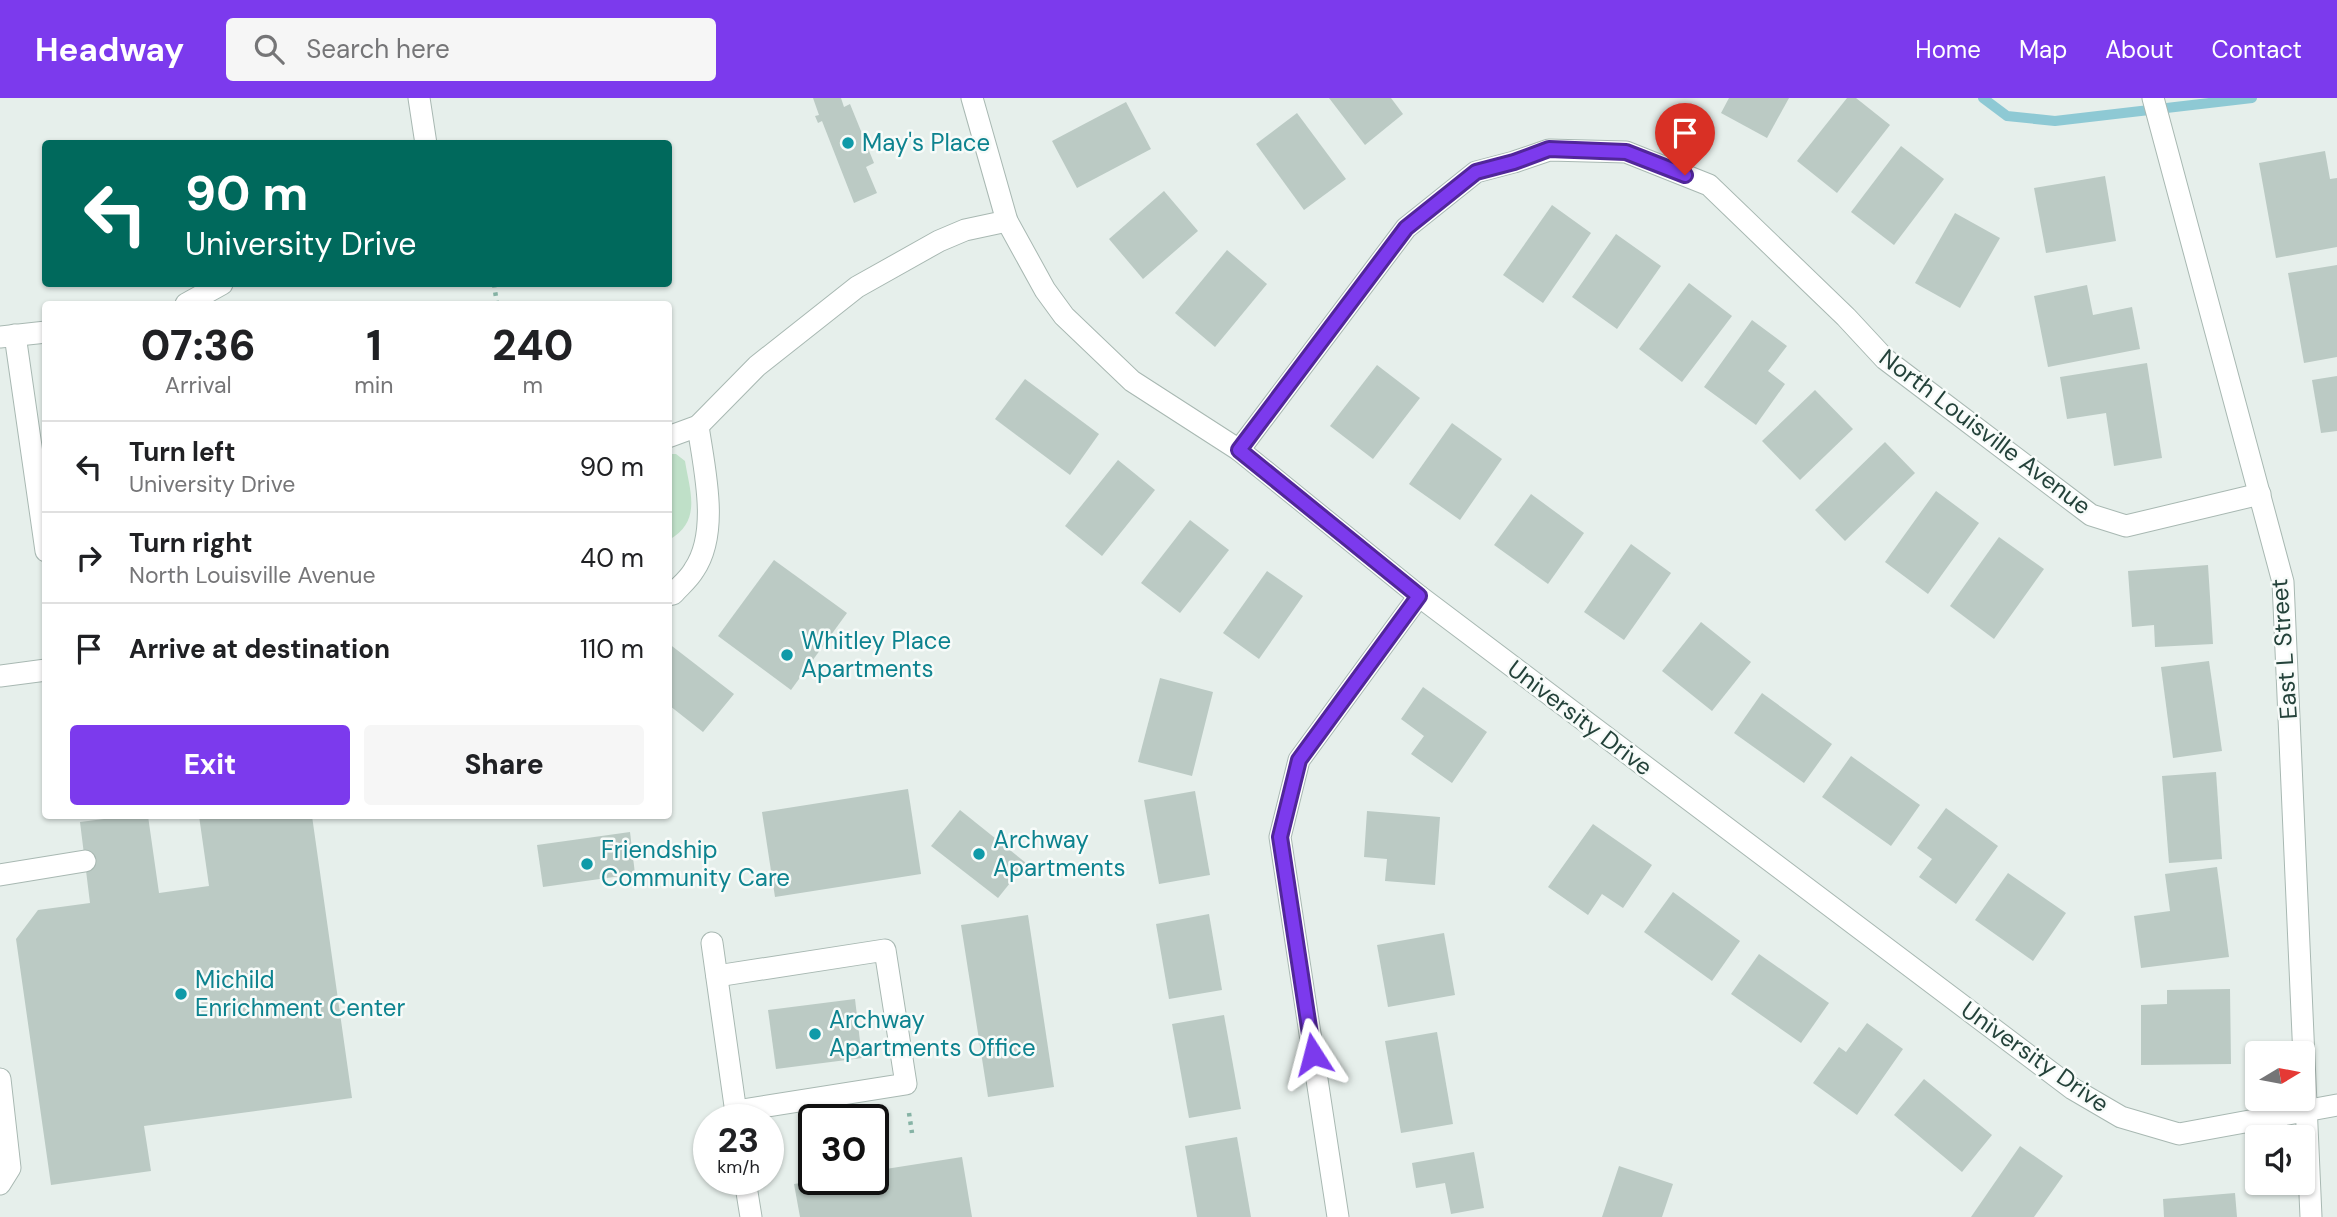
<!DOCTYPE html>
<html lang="en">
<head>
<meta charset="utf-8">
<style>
  body { margin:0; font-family:"DM Sans",sans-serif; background:#f6f6f6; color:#202124; height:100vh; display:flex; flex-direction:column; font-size:26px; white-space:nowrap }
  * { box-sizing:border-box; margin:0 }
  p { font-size:23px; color:#757577 }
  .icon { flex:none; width:38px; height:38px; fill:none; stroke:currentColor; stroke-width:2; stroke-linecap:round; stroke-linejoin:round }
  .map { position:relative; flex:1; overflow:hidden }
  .panel { position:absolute; left:42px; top:203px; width:630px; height:518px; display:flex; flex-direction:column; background:#fff; border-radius:7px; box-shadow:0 2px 5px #0004 }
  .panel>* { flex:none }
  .banner { position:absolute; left:42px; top:42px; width:630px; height:147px; border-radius:7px; box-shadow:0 2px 5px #0004; background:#00695c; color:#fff; overflow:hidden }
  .needle { width:46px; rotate:80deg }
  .tools { position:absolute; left:2245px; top:943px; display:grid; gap:14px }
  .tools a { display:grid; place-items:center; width:70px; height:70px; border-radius:7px; background:#fff; box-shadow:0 2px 5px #0004; font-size:35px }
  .speed { position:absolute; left:693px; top:1006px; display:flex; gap:14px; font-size:35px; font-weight:700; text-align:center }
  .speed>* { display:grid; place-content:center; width:91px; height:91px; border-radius:50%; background:#fff; box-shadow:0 2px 5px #0004; line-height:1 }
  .speed small { font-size:18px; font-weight:400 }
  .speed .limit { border:4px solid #111; border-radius:10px; background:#fff; color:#111 }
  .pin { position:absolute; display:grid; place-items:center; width:60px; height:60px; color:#fff; margin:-72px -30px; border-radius:50% 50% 50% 0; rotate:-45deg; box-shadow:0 0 7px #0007 }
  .pin .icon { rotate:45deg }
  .me { position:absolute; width:77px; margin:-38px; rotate:351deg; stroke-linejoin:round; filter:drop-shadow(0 0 5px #0008) }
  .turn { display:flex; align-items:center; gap:24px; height:147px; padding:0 28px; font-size:32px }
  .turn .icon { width:91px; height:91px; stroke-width:2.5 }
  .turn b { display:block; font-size:49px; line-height:60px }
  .eta { display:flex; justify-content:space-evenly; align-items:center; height:119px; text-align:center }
  .eta b { font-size:42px; font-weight:800; line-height:49px }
  .button { display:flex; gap:14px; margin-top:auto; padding:14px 28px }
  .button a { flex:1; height:80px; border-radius:7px; background:#7c3aed; color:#fff; font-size:28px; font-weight:800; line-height:80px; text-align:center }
  .button a+a { background:#f6f6f6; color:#202124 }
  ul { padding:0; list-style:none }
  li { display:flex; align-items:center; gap:21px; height:91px; padding:0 28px; border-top:2px solid #e0e0e0 }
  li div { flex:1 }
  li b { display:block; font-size:26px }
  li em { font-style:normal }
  header { display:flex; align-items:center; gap:42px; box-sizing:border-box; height:98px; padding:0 35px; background:#7c3aed; color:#fff }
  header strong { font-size:33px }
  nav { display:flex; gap:38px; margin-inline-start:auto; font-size:24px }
  .search { width:490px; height:63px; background:#f6f6f6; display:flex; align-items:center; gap:18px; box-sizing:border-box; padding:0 24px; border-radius:7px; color:#757577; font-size:26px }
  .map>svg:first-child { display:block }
</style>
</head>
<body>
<header>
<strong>Headway</strong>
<div class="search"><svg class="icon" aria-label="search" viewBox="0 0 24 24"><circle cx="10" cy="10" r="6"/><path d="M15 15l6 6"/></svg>Search here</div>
<nav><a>Home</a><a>Map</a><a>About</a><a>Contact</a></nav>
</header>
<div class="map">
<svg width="2337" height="1119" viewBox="0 0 2337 1119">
  <rect width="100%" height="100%" fill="#e6efeb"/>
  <path fill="#bfe0c8" d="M669,356H676L685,363C690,394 702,423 669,442Z"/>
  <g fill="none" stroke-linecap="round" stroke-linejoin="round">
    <path stroke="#8ec9d4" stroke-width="10" d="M1983,0L2007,18L2055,23L2252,0"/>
  </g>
  <g fill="#bbcac4">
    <path d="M813,0H841L844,9L850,6L874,65L866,69L877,95L854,105L822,23L818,25L815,18L819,17Z"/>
    <path d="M1329,0H1391L1403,16L1365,47Z"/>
    <path d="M1729,0H1789L1767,40L1721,15Z"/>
    <path d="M1847,0H1856L1890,27L1837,95L1797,63Z"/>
    <path d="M1126,4L1151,51L1077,90L1052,43Z"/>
    <path d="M1297,15L1346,81L1304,112L1256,46Z"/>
    <path d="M1901,48L1944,81L1894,147L1851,114Z"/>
    <path d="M2325,53L2330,81L2337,80V149L2276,160L2259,65Z"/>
    <path d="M2105,78L2116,143L2046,155L2034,90Z"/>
    <path d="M1164,93L1198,133L1143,181L1109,141Z"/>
    <path d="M1552,107L1591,135L1543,205L1503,177Z"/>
    <path d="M1955,115L2000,140L1960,210L1915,185Z"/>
    <path d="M1616,136L1661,168L1617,231L1572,199Z"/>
    <path d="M1227,152L1267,186L1215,249L1175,215Z"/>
    <path d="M2337,167V259L2304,265L2288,175Z"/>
    <path d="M1689,185L1732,218L1682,284L1639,251Z"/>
    <path d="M2087,187L2093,217L2132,209L2140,251L2048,269L2034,198Z"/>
    <path d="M1752,222L1787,248L1768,273L1785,286L1756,327L1704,289Z"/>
    <path d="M2147,265L2162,360L2114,368L2106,315L2067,321L2060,279Z"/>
    <path d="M1377,267L1420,300L1373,361L1330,328Z"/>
    <path d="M2337,278V333L2321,335L2312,282Z"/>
    <path d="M1025,281L1099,336L1070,377L995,321Z"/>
    <path d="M1815,292L1853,331L1800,382L1762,343Z"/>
    <path d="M1452,325L1502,361L1460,422L1409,386Z"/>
    <path d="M1885,344L1915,375L1845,443L1815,412Z"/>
    <path d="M1118,362L1155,392L1102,458L1065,428Z"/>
    <path d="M1936,393L1979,425L1928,496L1885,464Z"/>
    <path d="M1531,396L1584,435L1548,486L1494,447Z"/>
    <path d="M1190,422L1229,452L1180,515L1141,485Z"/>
    <path d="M1999,439L2044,471L1994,541L1950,508Z"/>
    <path d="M1631,446L1671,475L1624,542L1584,514Z"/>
    <path d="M774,462L847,515L791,592L718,538Z"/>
    <path d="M2208,467L2213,546L2155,549L2154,527L2132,529L2128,473Z"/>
    <path d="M1267,473L1303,498L1259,561L1223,535Z"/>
    <path d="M1701,524L1751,564L1712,613L1662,573Z"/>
    <path d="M668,545L734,596L703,634L670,608L668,610Z"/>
    <path d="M2209,563L2222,653L2173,660L2161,569Z"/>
    <path d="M1160,580L1213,594L1192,678L1138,664Z"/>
    <path d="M1423,589L1487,634L1452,685L1411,656L1424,638L1401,621Z"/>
    <path d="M1762,595L1832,646L1804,685L1734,635Z"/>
    <path d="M1851,658L1920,707L1891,748L1822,699Z"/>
    <path d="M2216,674L2222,761L2169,765L2162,678Z"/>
    <path d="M908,691L921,776L775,799L762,714Z"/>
    <path d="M1195,693L1210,777L1159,786L1144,702Z"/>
    <path d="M1946,710L1998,748L1956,806L1919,779L1932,761L1917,750Z"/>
    <path d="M960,712L1026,765L998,800L931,748Z"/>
    <path d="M1367,713L1440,719L1435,787L1385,783L1387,761L1364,759Z"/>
    <path d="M128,718H148L159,795L209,788L199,718H312L352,1000L144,1028L151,1073L51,1087L16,841L38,812L90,805L80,724Z"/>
    <path d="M1593,726L1652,767L1623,810L1602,796L1588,817L1548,789Z"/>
    <path d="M630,734L635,776L543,789L537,747Z"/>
    <path d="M2217,769L2229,859L2141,870L2134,818L2170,813L2165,776Z"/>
    <path d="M2008,775L2066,815L2033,863L1975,822Z"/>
    <path d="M1673,794L1740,843L1712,883L1644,834Z"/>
    <path d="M1209,816L1222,892L1169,901L1156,826Z"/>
    <path d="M1028,817L1054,989L988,999L961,827Z"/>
    <path d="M1444,835L1455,897L1388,909L1377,847Z"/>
    <path d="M1759,856L1829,905L1801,945L1731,896Z"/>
    <path d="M2230,891L2231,966L2141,967V907L2167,906V892Z"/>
    <path d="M855,901L862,960L776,971L768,912Z"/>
    <path d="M1224,917L1241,1011L1189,1020L1172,926Z"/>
    <path d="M1867,925L1903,951L1857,1017L1813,985L1839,949L1846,954Z"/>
    <path d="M1437,934L1453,1026L1401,1035L1385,943Z"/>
    <path d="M1924,981L1992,1037L1962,1074L1894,1017Z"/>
    <path d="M1237,1039L1251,1119H1197L1185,1048Z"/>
    <path d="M2020,1048L2063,1078L2034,1119H1971Z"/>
    <path d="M1474,1054L1484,1110L1451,1116L1445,1085L1416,1090L1412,1065Z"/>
    <path d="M962,1059L972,1119H800L794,1086L820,1082H873V1073Z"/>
    <path d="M1619,1068L1673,1086L1662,1119H1602Z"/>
    <path d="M2235,1095L2237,1119H2164L2163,1101Z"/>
  </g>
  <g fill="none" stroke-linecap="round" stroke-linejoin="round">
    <defs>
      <g id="lane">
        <path d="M419,0L426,46"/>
        <path d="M186,206L222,186"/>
        <path d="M15,237L46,453"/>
        <path d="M0,239L46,234"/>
        <path d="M668,339L698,328L757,268L857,189L939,143L965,132L1007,123"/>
        <path d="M668,497L673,496C680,488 689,481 694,472C720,434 704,370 698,328"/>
        <path d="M0,578L46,572"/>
        <path d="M0,777L85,763"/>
        <path d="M717,878L885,852L906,986L736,1013"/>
        <path d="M0,981L10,1070L0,1086"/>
      </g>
      <g id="street">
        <path d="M972,0L1007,123L1045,192L1064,218L1132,283L1239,352L1419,498L2073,991L2121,1019L2179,1036L2337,1007"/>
        <path d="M2153,0L2283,484L2311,1119"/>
        <path d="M1239,352L1406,130L1476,74L1514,64L1549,52L1626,54L1709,87L1846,219L1885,261L2091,417L2126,428L2260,396"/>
        <path d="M712,845L737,1022"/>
        <path d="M745,1082L751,1119"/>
        <path d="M1338,1119L1280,739L1299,662L1419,498"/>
      </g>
    </defs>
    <use href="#lane" stroke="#a8b8b2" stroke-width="23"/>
    <use href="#street" stroke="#a8b8b2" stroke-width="23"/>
    <g stroke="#86b3a5" stroke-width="4.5" stroke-dasharray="3.5 5" stroke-linecap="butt">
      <path d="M494,186L497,206"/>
      <path d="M909,1015L912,1035"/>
    </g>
    <use href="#lane" stroke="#fff" stroke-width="21"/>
    <use href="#street" stroke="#fff" stroke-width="21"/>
  </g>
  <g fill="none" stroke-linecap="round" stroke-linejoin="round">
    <defs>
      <path id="route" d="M1313,956L1280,739L1299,662L1419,498L1239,352L1406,130L1476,74L1514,64L1549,51L1626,54L1685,77"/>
    </defs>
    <use href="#route" stroke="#51269a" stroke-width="18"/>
    <use href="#route" stroke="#7c3aed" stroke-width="12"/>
  </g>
  <g fill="#0f9aa8" stroke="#f7fbf9" stroke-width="2.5">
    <circle cx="848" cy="45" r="7"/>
    <circle cx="787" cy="557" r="7"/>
    <circle cx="979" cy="756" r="7"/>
    <circle cx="587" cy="766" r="7"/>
    <circle cx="181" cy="896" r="7"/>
    <circle cx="815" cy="936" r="7"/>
  </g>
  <g text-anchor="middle" stroke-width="5" stroke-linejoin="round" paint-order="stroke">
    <g font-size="24" fill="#0d838f" stroke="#f7fbf9" text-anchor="start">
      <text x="862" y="53">May's Place</text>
      <text x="801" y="551">Whitley Place<tspan x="801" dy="28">Apartments</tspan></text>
      <text x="993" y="750">Archway<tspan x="993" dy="28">Apartments</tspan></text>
      <text x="601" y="760">Friendship<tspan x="601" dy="28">Community Care</tspan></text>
      <text x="195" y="890">Michild<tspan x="195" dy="28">Enrichment Center</tspan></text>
      <text x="829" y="930">Archway<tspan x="829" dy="28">Apartments Office</tspan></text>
    </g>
    <g font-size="24" fill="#24423a" stroke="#f7fbf9">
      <text transform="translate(1985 334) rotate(37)" y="8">North Louisville Avenue</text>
      <text transform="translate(2284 551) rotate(-94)" y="8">East L Street</text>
      <text transform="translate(1580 620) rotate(37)" y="8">University Drive</text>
      <text transform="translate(2035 959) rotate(35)" y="8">University Drive</text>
    </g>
  </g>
</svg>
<div class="tools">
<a><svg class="needle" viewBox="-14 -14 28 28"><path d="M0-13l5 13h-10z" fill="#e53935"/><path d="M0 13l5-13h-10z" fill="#757577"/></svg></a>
<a><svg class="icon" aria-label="sound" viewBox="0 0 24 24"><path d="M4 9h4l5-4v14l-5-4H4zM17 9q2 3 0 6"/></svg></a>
</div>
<div class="speed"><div>23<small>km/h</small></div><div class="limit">30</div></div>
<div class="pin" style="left:1685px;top:77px;background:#d93025"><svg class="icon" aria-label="arrive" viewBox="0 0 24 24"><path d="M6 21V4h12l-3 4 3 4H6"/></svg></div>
<svg class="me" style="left:1313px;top:956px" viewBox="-20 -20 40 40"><path d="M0-17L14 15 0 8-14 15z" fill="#7c3aed" stroke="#fff" stroke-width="4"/></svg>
<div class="banner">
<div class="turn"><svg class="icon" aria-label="left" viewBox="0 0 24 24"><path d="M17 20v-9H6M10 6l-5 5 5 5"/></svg><div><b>90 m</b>University Drive</div></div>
</div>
<section class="panel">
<div class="eta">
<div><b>07:36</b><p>Arrival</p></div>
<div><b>1</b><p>min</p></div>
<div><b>240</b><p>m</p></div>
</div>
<ul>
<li><svg class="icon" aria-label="left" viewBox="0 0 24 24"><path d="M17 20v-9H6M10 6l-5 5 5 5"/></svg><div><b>Turn left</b><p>University Drive</p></div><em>90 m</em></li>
<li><svg class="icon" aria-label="right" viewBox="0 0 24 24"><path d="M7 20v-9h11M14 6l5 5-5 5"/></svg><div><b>Turn right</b><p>North Louisville Avenue</p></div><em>40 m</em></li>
<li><svg class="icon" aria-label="arrive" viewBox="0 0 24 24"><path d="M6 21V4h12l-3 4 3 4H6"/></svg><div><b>Arrive at destination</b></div><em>110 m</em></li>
</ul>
<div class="button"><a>Exit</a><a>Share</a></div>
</section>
</div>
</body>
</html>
